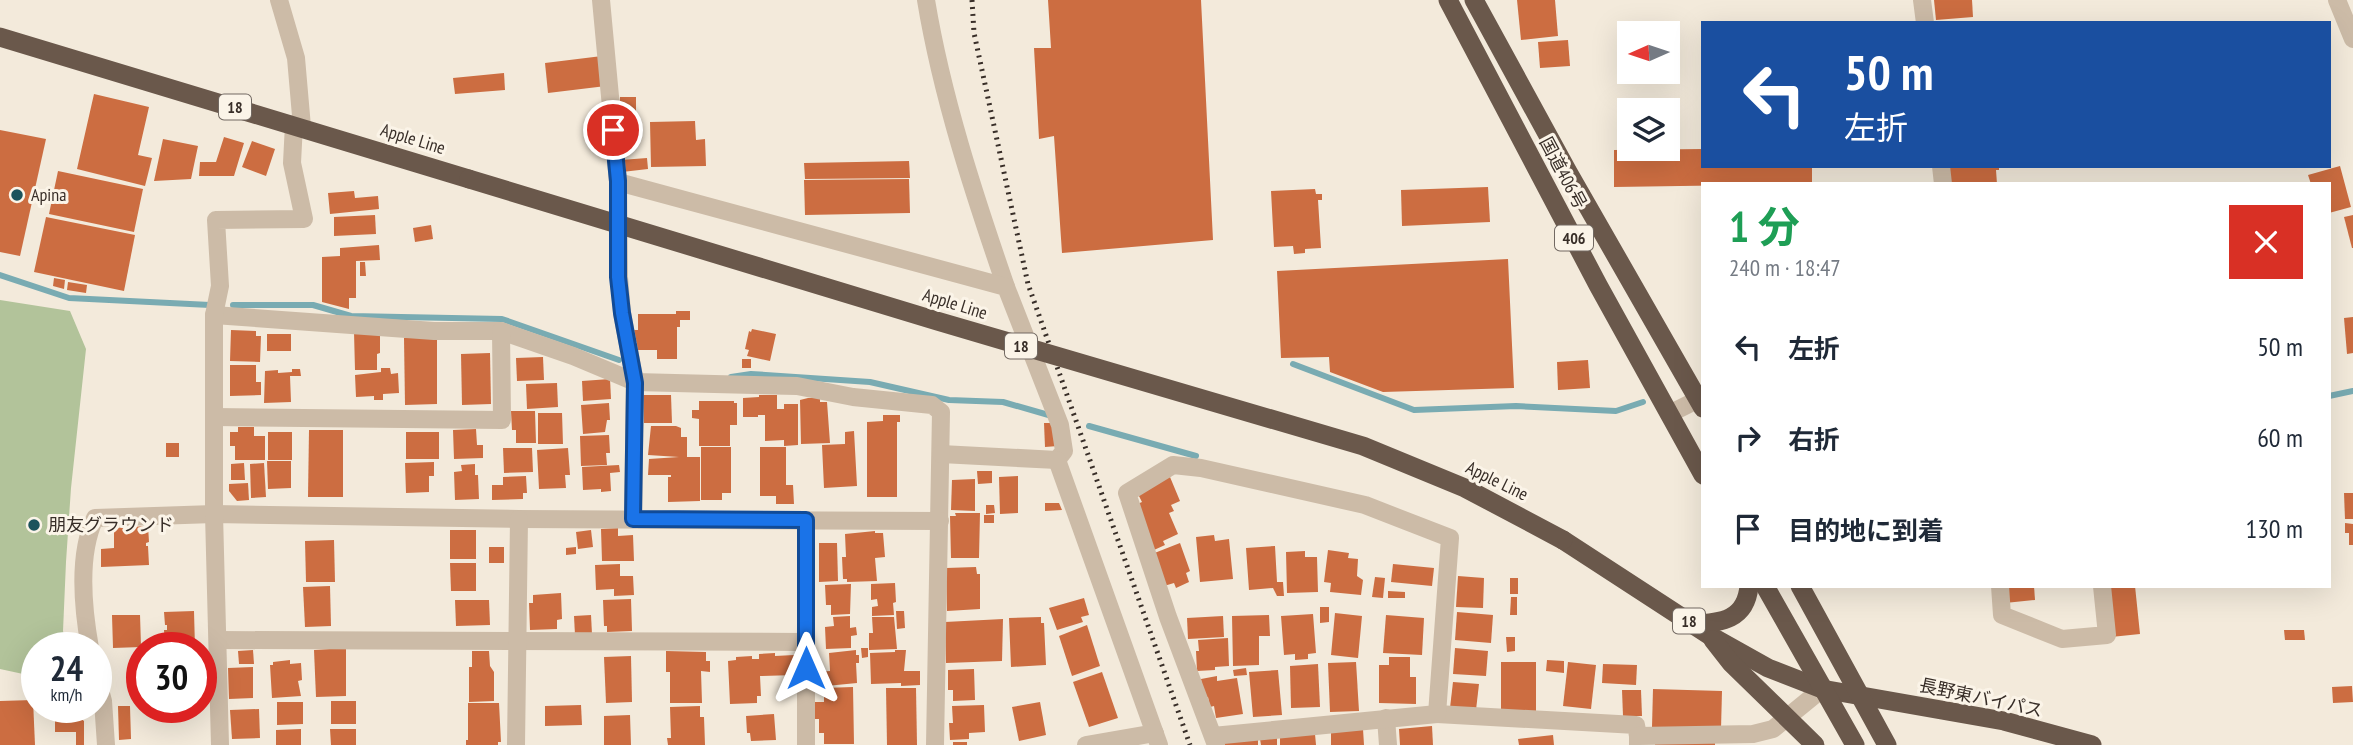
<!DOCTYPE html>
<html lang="ja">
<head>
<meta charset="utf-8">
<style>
  body { margin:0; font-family:"PT Sans Narrow","Noto Sans JP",sans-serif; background:#f2f2f3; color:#1f2937; height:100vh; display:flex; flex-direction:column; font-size:26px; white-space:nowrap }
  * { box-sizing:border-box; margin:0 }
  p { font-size:23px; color:#747a83 }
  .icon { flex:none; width:38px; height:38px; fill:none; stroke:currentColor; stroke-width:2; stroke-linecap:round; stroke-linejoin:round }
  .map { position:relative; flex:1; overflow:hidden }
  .drawer { position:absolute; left:1701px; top:182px; width:630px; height:406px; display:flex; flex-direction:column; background:#fff; border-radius:0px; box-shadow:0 7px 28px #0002 }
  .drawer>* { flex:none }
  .hud { position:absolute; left:1701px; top:21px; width:630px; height:147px; border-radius:0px; box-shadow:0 7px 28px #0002; background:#1a4fa0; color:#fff; overflow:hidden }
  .needle { width:46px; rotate:267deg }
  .buttons { position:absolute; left:1617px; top:21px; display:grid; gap:14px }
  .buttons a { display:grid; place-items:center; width:63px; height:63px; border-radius:0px; background:#fff; box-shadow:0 7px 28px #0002; font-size:35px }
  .speed { position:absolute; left:21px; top:632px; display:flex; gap:14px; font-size:35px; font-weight:700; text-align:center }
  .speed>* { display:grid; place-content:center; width:91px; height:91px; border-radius:50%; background:#fff; box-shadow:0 7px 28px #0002; line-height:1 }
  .speed small { font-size:18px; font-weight:400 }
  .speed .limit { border:10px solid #d22; background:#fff; color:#111 }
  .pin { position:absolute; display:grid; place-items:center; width:60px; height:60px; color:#fff; margin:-30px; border:4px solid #fff; border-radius:50%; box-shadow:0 2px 7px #0007 }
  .me { position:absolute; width:77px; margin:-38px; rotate:0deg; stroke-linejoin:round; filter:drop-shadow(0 0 5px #0008) }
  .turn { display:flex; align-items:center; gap:24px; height:147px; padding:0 28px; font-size:32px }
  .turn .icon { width:91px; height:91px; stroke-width:2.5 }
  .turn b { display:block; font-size:49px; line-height:60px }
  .round { display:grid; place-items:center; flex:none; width:74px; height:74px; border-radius:0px; background:#f2f2f3 }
  .summary { display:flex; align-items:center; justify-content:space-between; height:119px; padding:0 28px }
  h1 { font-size:42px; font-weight:700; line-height:52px; color:#1e9e55 }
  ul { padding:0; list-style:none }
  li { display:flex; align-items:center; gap:21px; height:91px; padding:0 28px }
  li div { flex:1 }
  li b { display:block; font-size:26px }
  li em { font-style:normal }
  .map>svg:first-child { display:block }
</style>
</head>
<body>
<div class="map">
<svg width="2353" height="745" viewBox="0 0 2353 745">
  <rect width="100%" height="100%" fill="#f3eadb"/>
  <path fill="#b2c39a" d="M0,300L70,311L86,349L71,488L66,562L63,631L67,647L37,648V677L0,669Z"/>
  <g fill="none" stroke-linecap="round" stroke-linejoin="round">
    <g stroke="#79abb2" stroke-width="6">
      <path d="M0,275L69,298L210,305"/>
      <path d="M233,305H313L351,316L502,319L619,360"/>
      <path d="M1293,364L1414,410L1516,406L1616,411L1643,402"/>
      <path d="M731,377L751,374L870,382L949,400L1003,402L1052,416"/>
      <path d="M2329,396L2353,391"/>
      <path d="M1089,426L1196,456"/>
    </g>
  </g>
  <g fill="#cc6d41">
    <path d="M1048,0H1201L1213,240L1062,253L1054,136L1039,139L1034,48H1051Z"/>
    <path d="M1517,0H1555L1558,36L1521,40Z"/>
    <path d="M1934,0H1972L1973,17L1936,20Z"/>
    <path d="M1568,40L1570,66L1540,68L1538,42Z"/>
    <path d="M602,56L606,86L548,93L545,63Z"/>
    <path d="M504,73L505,90L455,94L453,78Z"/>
    <path d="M94,94L149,107L138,155L152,158L145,186L77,169Z"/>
    <path d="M620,97H636V116H619Z"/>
    <path d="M695,121L696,140L705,139L706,166L651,167L650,122Z"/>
    <path d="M0,130L46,139L20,256L0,252Z"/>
    <path d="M629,131L631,143L621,144L620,132Z"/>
    <path d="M224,137L244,143L234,176H199L200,162H216Z"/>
    <path d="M163,139L198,146L191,179L154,181Z"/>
    <path d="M252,141L275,149L266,176L242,167Z"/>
    <path d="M1703,149V166H1812V184L1614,187V150Z"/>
    <path d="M647,158L648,169L622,172L621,160Z"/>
    <path d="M909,161L910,178L805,179L804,163Z"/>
    <path d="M1948,166H1999V170H1996L1997,184H1950Z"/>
    <path d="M2340,166L2351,207L2329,213V184H2311L2308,175Z"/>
    <path d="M58,171L143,189L134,232L49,214Z"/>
    <path d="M909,179L910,213L805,215L804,180Z"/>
    <path d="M1488,187L1490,222L1402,226L1401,190Z"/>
    <path d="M1315,189L1316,194H1322V200H1318L1321,248L1305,249V253L1294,254L1293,246L1274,247L1271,191Z"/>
    <path d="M354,191L355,198L378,196L379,209L330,214L328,193Z"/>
    <path d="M375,215L376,234L334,236V217Z"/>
    <path d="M2353,215V248H2352L2344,217Z"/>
    <path d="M46,217L135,235L124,291L34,272Z"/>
    <path d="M431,225L433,239L415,242L413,228Z"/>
    <path d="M379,245L380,260L356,261V298H349V309L322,302V257L340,256V248Z"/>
    <path d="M1508,259L1514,388L1383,392L1330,372L1329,357L1281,358L1277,271Z"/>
    <path d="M360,262H365L366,276H360Z"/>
    <path d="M54,278L65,280L64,289L53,286Z"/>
    <path d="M68,282L87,285L86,293L67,290Z"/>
    <path d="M676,311H690V320H680V327H677V359H657V350H637V342H633V330H638V314H676Z"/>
    <path d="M2353,317V353L2347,354L2344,318Z"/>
    <path d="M752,329L776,334L770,361L747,356L749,350L745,349L749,331L751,332Z"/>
    <path d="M231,330L256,331V336H261L260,362L230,361Z"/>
    <path d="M354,332H380V353L377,354V370H355Z"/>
    <rect x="267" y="334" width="24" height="17"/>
    <path d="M404,338H437V404L405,405Z"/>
    <path d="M490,353L491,404L462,405L461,354Z"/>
    <path d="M543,357L544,380L517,381L516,358Z"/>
    <rect x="742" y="359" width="9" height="9"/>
    <path d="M1588,360L1590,388L1558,390L1557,362Z"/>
    <path d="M230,365H256V382H261V395L230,396Z"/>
    <path d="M381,368H390L391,374L398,373L399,393L383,394V400H374V396L356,397L355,375L381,372Z"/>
    <path d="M292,369H300L301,376H290L291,402L264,403L265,371L278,370V373L292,372Z"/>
    <path d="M610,379L611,399L583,401L582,381Z"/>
    <path d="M557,383L558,407L527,409L526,384Z"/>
    <path d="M643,395H671L672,423H644Z"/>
    <path d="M759,395H777V409H784V404H798V445L784,446V440L765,441V415H758V417H743V398L759,397Z"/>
    <path d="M808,398H820V402H827L830,443L801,444L800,400Z"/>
    <path d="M699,401H734V403H737V425H730V446H699V419L692,418V410H699Z"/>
    <path d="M609,403L610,420H607L605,432L583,434L581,405Z"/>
    <path d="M511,411H535L536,443H516V430H512Z"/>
    <path d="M538,413H562L563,444H538Z"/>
    <path d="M883,415H900V422H897V497H867V422L883,421Z"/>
    <path d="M1044,423H1057L1058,446L1045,447Z"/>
    <path d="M651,426H676L681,428V437H687V457H700V501L668,502V477H671V475H648L649,459L679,457L648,455Z"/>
    <path d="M238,427H254V436H265V460H235V446H230V432H238Z"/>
    <path d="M476,429L477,445H483V458L454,459L453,430Z"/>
    <path d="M309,430H343V497H308Z"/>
    <path d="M854,431L857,486L824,488L822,445L845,444V432Z"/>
    <rect x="268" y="432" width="24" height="28"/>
    <rect x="406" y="432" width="33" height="27"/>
    <path d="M609,435L610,453H606L607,465L581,466L580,436Z"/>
    <rect x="166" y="443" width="13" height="14"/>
    <path d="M701,447H731V493H722V500H701Z"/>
    <path d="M760,447H786V485H793L794,504H776V496H760Z"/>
    <path d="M503,448H532L533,472L504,473Z"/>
    <path d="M568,448L570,475H565L566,488L539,489L537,450Z"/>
    <path d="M267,461H291V488L268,489Z"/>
    <path d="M434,462V476H429V492L406,493L405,463Z"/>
    <path d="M244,463L245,480H231V464Z"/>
    <path d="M264,463L266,497L251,498L250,464Z"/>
    <path d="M475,464V475H478L479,499L455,500L454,472L462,471L461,465Z"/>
    <path d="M619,465L620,472L610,473L611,491L601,492V489L583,490L582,467Z"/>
    <path d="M977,471H992V483L978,484Z"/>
    <path d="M526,476L527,493H523V499L492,500V485H503V477Z"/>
    <path d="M1018,476V513L1000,514L999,477Z"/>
    <path d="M1170,477L1180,501L1171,505L1174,511L1169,513L1178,534L1163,541L1165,545L1154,550L1135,505L1142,502L1137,492Z"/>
    <path d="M975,479V511L951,510L952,480Z"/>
    <path d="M248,483L249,500L237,501L229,491V484Z"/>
    <path d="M2344,493H2353V519H2345Z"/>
    <path d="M1045,503H1059L1062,510L1045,511Z"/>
    <path d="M986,505H994L995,513L986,514Z"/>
    <path d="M955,513H980L979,558H951L950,516H956Z"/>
    <rect x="984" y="515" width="10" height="8"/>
    <path d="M2345,523L2353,524V545H2349V533H2345Z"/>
    <path d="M148,526L149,542L146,543V546H148L149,565L101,567V549L114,548V528Z"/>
    <path d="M618,528V536L633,535L634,561H602L601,529Z"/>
    <rect x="450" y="530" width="26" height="29"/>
    <path d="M591,530L593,547L578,549L576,532Z"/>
    <path d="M875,531V533H883L885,557L875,558L877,581L847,582V579H843L842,557H846L845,534Z"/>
    <path d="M1214,535L1215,541L1229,539L1233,579L1200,582L1196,537Z"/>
    <path d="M334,540L335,582H306L305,541Z"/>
    <path d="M819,543H837L838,581L819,582Z"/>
    <path d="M1180,543L1190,571L1186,573L1189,582L1176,588L1174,583L1164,586L1152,554Z"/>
    <path d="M1275,546L1277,582H1283L1284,596H1277L1273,588L1249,590L1246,548Z"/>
    <rect x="489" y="547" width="15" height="16"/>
    <path d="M576,547V554L566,555V548Z"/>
    <path d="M1328,550L1349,553L1348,558L1358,559L1357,576L1363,580L1361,595L1330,592L1331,583L1324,582Z"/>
    <path d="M1305,551V557H1317L1318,592L1287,593L1286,552Z"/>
    <path d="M450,563H476V591H451Z"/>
    <path d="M620,564V576H633L634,595L614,596V589L596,590L595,565Z"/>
    <path d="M1393,564L1434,568L1432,586L1391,582Z"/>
    <path d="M976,567L977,574H980V609L947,611L946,568Z"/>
    <path d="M1458,576L1484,578L1483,608L1456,607Z"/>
    <path d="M1375,577L1385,578L1383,598L1372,597Z"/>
    <rect x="1510" y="578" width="8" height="16"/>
    <path d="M895,583L896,602L893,603L894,615L872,616V607L878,606L877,599L871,600V584Z"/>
    <path d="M851,584L850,614L831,615V605H826L825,585Z"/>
    <path d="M330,586L331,626L305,627L303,587Z"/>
    <path d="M2004,586H2034L2035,600L2005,603Z"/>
    <path d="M2106,586H2135L2140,634L2111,637Z"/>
    <path d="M1388,591L1405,592V598H1388Z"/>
    <path d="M561,593L562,619L557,620V629L530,630L529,603H533V595Z"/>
    <path d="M1511,597H1517V615H1510Z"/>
    <path d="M1084,598L1089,615L1081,617L1083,622L1057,630L1049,608Z"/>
    <path d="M631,599L632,631L607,632V626H604L603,600Z"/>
    <path d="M455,600H489L490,625L456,626Z"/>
    <path d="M1320,607H1329V622L1320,623Z"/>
    <path d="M194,611L195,648H165L164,630H167V625H165L164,612Z"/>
    <path d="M896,611H904L905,628L897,629Z"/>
    <path d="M1457,612L1493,615L1491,643L1455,640Z"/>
    <path d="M1335,613L1362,616L1358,658L1331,655Z"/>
    <path d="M1313,614L1316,653L1308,654V659L1295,660V654L1284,655L1281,616Z"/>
    <path d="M112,615H140L141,647L113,648Z"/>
    <path d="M591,615L592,634L575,635L574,616Z"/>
    <path d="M1269,615L1270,636H1259V665L1233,666L1232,616Z"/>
    <path d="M1386,615L1424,618L1422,655L1383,653Z"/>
    <path d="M850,616V628L856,627L857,635L851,636V648L826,649L825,627L834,626L833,617Z"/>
    <path d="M1223,616L1224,637L1188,639L1187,618Z"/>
    <path d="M872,617H894L897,649L869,650V633H873Z"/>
    <path d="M1041,617V623H1044L1046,665L1011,667L1009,618Z"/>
    <path d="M1003,619L1002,661L946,663L945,622Z"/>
    <path d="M1087,625L1100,666L1072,676L1059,636Z"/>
    <path d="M2284,630H2304L2305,640H2285Z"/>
    <path d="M1506,637H1515V651L1507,652Z"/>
    <path d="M1228,638L1229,666L1215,667V670L1197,671L1196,651H1199L1198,640Z"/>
    <path d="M346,648V696L316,697L314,650Z"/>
    <path d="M861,648H868V657L862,658Z"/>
    <path d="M1455,648L1488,651L1486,676L1453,674Z"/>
    <path d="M253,650L254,664H239L238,651Z"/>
    <path d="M856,650V655H859V663H856L857,683L816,687V672L830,671L829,653Z"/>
    <path d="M895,650H906L904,671H920V685L901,686V683L871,684L870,653L895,652Z"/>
    <path d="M472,651H489L490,666L494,672V701L469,702V667H472Z"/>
    <path d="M666,651L706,652V661H710V672L701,671L702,703H670V672H666Z"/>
    <path d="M775,653V656L794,655L795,675L760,676L761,696H757V703L730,704L728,661L736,660V657L752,656V659H759V654Z"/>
    <path d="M631,656L632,702L606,703L604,657Z"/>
    <path d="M1389,657H1410V677H1416V704L1379,703V665H1389Z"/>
    <path d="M290,660V664L301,663L302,680L298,681L301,696L272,698L270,665H273V662Z"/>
    <path d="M1547,660L1564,661V673L1546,671Z"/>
    <path d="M1356,662L1359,711L1330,712L1328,663Z"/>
    <rect x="1501" y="662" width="35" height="49"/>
    <path d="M1568,662L1596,665L1591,709L1563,706Z"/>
    <path d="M1318,664L1320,707L1291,708L1290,666Z"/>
    <path d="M1603,664L1637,665L1636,685L1602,683Z"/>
    <path d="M253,667V698L229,699L228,668Z"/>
    <path d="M1246,668L1247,675L1234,676L1233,670Z"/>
    <path d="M974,669L975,700L953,701V690H948V670Z"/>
    <path d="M1278,670L1282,715L1253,717L1249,672Z"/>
    <path d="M1102,672L1118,718L1089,727L1073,682Z"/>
    <path d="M1217,676V681L1237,678L1243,714L1216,718L1214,706L1210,707L1208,697L1204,698L1201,679Z"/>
    <path d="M1453,682L1479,684L1476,710L1450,708Z"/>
    <path d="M2352,686L2353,702L2333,703L2332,687Z"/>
    <path d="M853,687L854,744H824V733H819V719H814L813,702H824V688Z"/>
    <path d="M886,688H916L917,745H887Z"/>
    <path d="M1653,689L1722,691L1721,729L1652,727Z"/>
    <path d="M1622,690H1641L1642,716H1623Z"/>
    <path d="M33,700L35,745H0V701Z"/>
    <rect x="331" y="701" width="25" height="23"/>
    <path d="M277,702H303V724L277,725Z"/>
    <path d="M1040,702L1046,735L1019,741L1012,707Z"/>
    <path d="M468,703H499L501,742H498V745H466V740H468Z"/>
    <path d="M581,705L582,725L545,726V706Z"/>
    <path d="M984,705L985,732L969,733V739L950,740L949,723H953L952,706Z"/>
    <path d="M118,706H130L131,739L119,740Z"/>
    <path d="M700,706V717H704L705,745H668L667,738H671L670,707Z"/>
    <path d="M55,707H66L84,721V745H76V732H55Z"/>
    <path d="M259,709L260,738L232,739L230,710Z"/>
    <path d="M774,714L776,740L751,741L750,733H747L746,716Z"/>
    <path d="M630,715L631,745H604V716Z"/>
    <path d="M1432,726L1433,745H1400L1399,729Z"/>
    <path d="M301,729V745H276V730Z"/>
    <path d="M330,729H356V745H331Z"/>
    <path d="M1363,729L1364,745H1331V732Z"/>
    <path d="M1315,734L1316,745H1280V737Z"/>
    <path d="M1553,735L1554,745H1519L1518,739Z"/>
    <path d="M1277,738V745H1261L1260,739Z"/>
    <path d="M1258,739V745H1224L1223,741Z"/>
    <path d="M1715,739V745H1655V742Z"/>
    <rect x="953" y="742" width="14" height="3"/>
  </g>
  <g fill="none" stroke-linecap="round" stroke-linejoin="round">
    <g stroke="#ccbba7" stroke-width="18">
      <path d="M279,0L296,58L302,127"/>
      <path d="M601,0L618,182L619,277L622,313L635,382L633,519"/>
      <path d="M926,0C942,97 974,194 1006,287"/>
      <path d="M1922,0L1925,23"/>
      <path d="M2337,0L2353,39"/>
      <path d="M1941,166L1943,184"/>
      <path d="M618,182L1006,287L1060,425L1064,451L1057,460"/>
      <path d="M214,315L434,331H501L573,356L635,382L797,386L853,397L932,405L941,412L935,745"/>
      <path d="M1669,414L1703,397"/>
      <path d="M214,417L502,420L501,331"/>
      <path d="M941,454L1057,460"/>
      <path d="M1057,460L1159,745"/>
      <path d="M806,520V745"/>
      <path d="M2000,586L2002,615L2062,639L2107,635L2102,586"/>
      <path d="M218,640L806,642"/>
      <path d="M90,648C83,609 78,554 95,518L214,514L519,519L940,521"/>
      <path d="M96,675L103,701L106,745"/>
      <path d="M1437,714L1636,725L1638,736"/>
      <path d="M1386,718L1388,745"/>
      <path d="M1213,736L1437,714L1450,538L1365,505L1201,468L1173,465L1127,493L1168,617L1216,745"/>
      <path d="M220,745L214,514V315L220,286L216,220L304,219L292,163L294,124"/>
      <path d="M516,745L519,519"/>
      <path d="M1086,745L1155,733"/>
      <path d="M1638,745V736L1753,734L1773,729L1822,689"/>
    </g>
    <g stroke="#6a584b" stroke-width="19">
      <path d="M1448,0L1598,285L1703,475"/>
      <path d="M1474,0L1568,172L1703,408"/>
      <path d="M0,37L469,179"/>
      <path d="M1563,540L1709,635L1768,668L1822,689L2004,721L2092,745"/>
      <path d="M1765,586L1855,745"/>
      <path d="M1800,586L1887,745"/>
      <path d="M1693,624C1721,623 1746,620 1749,586"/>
      <path d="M1713,640L1731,663L1815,745"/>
    </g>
    <path stroke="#382e28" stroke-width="5" stroke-dasharray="2 5" stroke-linecap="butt" d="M972,0L974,33L1028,284L1190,745"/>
    <path stroke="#6a584b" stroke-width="19" d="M469,179L937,321L1363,446L1465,488L1563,540"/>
  </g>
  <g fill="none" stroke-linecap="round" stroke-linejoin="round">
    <defs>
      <path id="route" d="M613,130L618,181V277L622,313L635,383L633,519L806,520V668"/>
    </defs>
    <use href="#route" stroke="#114b97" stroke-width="18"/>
    <use href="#route" stroke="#1a73e8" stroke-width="12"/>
  </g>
  <g fill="#1b535c" stroke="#fbf4e8" stroke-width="2.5">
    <circle cx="17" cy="195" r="7"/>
    <circle cx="34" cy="525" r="7"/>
  </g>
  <g text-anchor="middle" stroke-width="6" stroke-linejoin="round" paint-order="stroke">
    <g fill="#fbf4e8" stroke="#726962" stroke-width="2">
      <rect x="219" y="94.5" width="32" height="25" rx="5"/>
      <rect x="1555" y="225.5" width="38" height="25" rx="5"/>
      <rect x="1005" y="333.5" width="32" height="25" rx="5"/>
      <rect x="1673" y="608.5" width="32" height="25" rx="5"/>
    </g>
    <g font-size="16" font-weight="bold" fill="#382e28">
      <text x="235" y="113">18</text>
      <text x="1574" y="244">406</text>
      <text x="1021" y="352">18</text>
      <text x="1689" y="627">18</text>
    </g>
    <g font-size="18" fill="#382e28" stroke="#fbf4e8">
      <text transform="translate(413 139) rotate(17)" y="6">Apple Line</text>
      <text transform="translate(1563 173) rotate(62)" y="6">国道406号</text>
      <text transform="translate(955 304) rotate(17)" y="6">Apple Line</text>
      <text transform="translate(1497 481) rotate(26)" y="6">Apple Line</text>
      <text transform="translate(1981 698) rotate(12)" y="6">長野東バイパス</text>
    </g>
    <g font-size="18" fill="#382e28" stroke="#fbf4e8" text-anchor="start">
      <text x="31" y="201">Apina</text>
      <text x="48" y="531">朋友グラウンド</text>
    </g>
  </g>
</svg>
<div class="buttons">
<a><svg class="needle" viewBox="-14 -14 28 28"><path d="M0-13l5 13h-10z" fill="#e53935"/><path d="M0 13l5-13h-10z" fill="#747a83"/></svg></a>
<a><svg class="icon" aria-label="layers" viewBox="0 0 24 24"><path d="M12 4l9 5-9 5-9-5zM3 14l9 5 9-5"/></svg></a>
</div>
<div class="speed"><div>24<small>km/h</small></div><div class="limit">30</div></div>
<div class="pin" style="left:613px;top:130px;background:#d93025"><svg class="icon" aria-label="arrive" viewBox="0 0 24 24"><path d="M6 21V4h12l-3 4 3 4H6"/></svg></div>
<svg class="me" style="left:806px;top:668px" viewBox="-20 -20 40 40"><path d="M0-17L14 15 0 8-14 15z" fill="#1a73e8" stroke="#fff" stroke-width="4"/></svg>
<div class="hud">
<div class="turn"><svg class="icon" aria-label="left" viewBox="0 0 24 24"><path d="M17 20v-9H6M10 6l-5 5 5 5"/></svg><div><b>50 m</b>左折</div></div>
</div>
<section class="drawer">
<div class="summary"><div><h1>1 分</h1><p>240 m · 18:47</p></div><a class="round" style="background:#d93025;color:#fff"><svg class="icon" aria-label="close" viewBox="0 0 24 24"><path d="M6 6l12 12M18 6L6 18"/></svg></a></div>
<ul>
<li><svg class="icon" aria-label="left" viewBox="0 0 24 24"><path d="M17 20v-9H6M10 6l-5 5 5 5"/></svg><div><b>左折</b></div><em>50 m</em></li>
<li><svg class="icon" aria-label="right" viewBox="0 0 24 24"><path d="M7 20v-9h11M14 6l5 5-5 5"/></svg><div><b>右折</b></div><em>60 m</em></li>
<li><svg class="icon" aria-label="arrive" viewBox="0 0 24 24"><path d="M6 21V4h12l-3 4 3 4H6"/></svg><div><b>目的地に到着</b></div><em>130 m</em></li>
</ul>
</section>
</div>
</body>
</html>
